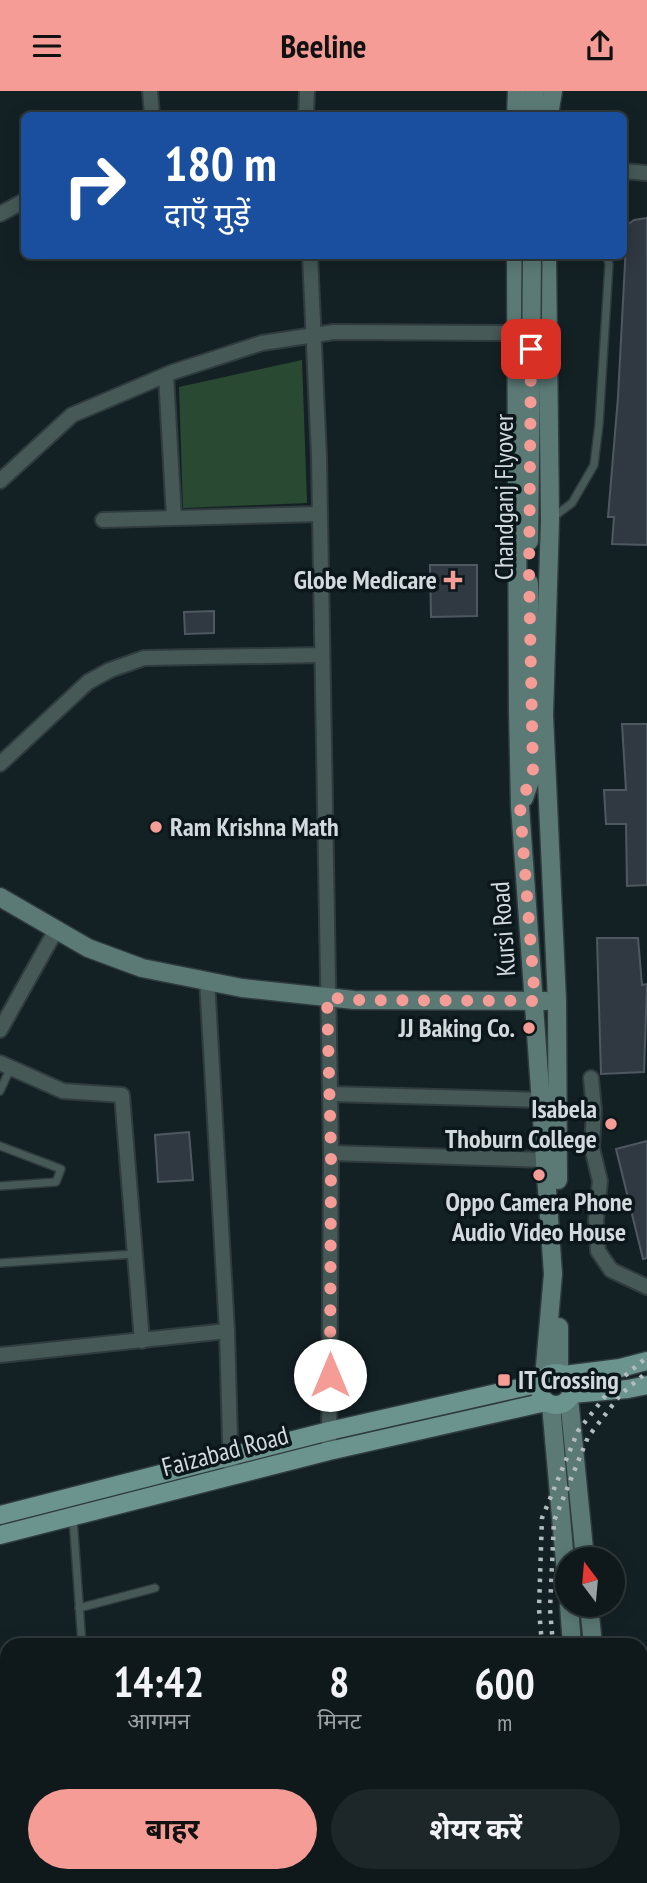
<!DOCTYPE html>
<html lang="hi">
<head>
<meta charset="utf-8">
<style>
  body { margin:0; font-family:"PT Sans Narrow","Noto Sans Devanagari",sans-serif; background:#1d2628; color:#f1f3f6; height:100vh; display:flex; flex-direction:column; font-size:26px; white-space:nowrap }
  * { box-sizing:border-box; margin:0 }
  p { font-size:23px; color:#9ba0a3 }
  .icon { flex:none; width:38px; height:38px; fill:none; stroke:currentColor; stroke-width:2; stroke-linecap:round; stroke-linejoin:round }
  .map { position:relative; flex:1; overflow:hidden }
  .details { position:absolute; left:0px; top:1547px; width:648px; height:245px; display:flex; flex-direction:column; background:#0f191b; border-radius:21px 21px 0 0; box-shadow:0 4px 18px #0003,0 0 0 2px #2f383a }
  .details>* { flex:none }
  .guide { position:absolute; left:21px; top:21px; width:606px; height:147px; border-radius:10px; box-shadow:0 4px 18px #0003,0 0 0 2px #2f383a; background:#1a4fa0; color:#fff; overflow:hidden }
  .needle { width:46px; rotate:344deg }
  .controls { position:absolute; left:555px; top:1456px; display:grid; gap:14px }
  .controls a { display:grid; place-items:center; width:70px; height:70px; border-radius:50%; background:#0f191b; box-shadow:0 4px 18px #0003,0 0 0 2px #2f383a; font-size:35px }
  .pin { position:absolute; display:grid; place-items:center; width:60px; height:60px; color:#fff; margin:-30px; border-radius:14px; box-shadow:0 4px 10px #0006 }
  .me { position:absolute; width:77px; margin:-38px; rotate:0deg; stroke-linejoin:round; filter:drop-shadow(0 0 5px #0008) }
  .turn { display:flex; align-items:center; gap:24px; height:147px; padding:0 28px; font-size:32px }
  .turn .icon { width:91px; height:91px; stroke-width:2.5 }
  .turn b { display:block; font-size:49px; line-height:60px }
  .eta { display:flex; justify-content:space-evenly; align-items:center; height:119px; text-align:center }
  .eta b { font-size:42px; font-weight:700; line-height:49px }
  .cta { display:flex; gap:14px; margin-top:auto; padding:14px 28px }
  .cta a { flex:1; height:80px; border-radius:42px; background:#f59c96; color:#111; font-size:28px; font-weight:700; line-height:80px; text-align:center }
  .cta a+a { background:#1d2628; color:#f1f3f6 }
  header { display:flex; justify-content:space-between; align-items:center; height:91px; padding:0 28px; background:#f59c96; color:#111; font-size:32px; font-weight:700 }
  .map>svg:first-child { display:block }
</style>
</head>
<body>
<header><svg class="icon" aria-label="menu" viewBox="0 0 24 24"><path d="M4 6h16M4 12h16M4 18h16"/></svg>Beeline<svg class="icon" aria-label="share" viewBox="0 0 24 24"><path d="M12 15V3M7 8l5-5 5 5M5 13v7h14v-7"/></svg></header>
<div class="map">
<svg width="647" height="1792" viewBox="0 0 647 1792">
  <rect width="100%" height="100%" fill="#142124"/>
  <path fill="#2a4933" d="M302,269L307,412L183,417L179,296Z"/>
  <g fill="#303841" stroke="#4f5861" stroke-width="2">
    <path d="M647,127V454L612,453L614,426H608L618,306L627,134L634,129Z"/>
    <path d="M430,474H477V525L431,526Z"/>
    <path d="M214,520V542L185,543L184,521Z"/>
    <path d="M622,633H647V794L627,795L626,733H606L604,699H626Z"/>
    <path d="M597,847H638L642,894L647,893L644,981L601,983Z"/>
    <path d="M189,1041L193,1089L158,1091L155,1044Z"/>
    <path d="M647,1050V1167L643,1168L616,1058Z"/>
  </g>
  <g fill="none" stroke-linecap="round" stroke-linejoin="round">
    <defs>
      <g id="lane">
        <path d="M552,427L572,412L594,374L599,333L609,173L606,164"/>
        <path d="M0,1000L11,976"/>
        <path d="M0,1055L61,1078L56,1091L0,1095"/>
        <path d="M0,1172L135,1163"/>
        <path d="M73,1427L82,1554"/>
        <path d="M79,1517L155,1497"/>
        <path d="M0,1654L7,1653"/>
        <path d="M105,1785V1786"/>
      </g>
      <g id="street">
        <path d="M150,0L152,24"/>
        <path d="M306,24L307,0"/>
        <path d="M623,80L647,82"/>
        <path d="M0,123L24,110"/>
        <path d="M310,164L319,366L331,1062L329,1360"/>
        <path d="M166,284L174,427"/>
        <path d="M0,390L72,324L173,281L262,252L334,241L527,242"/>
        <path d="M103,429L320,423"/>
        <path d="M0,673L88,591L110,579L144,567L322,564"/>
        <path d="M207,889L227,1240L231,1385"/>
        <path d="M0,939L56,839"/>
        <path d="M0,972L63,1000L122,1004L142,1250"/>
        <path d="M591,987L594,1019L592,1057L600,1090L596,1129L598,1160L611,1179L647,1196"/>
        <path d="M330,1003L541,1009"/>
        <path d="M331,1062L546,1069"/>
        <path d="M0,1264L227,1240"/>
        <path d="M640,1569L647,1568"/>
        <path d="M643,1792L647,1791"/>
      </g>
      <g id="secondary">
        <path d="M516,24L517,0"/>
        <path d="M532,24L535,0"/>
        <path d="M549,24L553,0"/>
        <path d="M516,164L518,620L520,715L553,1183L544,1287"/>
        <path d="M547,164L550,429L544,624L557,910L558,1089"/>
        <path d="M529,450L531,282"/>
        <path d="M524,707L533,681L529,492"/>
        <path d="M0,806L88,857L142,877L242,897L354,909L546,910"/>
        <path d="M559,1236V1282"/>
        <path d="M569,1307L585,1468"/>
        <path d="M551,1314L567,1493"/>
        <path d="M569,1514L572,1554"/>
        <path d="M589,1514L593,1554"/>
        <path d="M590,1785V1792"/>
        <path d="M613,1785L614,1792"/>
      </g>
      <g id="primary">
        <circle cx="556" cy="1298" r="16"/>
        <path d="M564,1284L620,1277L647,1270"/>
        <path d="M572,1303L628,1298L647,1294"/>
        <path d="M0,1424L329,1340L541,1292"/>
        <path d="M0,1444L329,1360L546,1311"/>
      </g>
    </defs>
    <use href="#lane" stroke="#2f3b3e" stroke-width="10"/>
    <use href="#street" stroke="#2f3b3e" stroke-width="18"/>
    <use href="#secondary" stroke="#2f3b3e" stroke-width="21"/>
    <use href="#primary" stroke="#2f3b3e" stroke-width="21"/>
    <use href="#lane" stroke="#465956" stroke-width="7"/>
    <use href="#street" stroke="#465956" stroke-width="14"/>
    <use href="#secondary" stroke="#5b7a76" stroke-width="18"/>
    <use href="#primary" stroke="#6b948e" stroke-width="18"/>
    <g stroke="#b3bcbf" stroke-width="4.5" stroke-dasharray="3.5 7" stroke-linecap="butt">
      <path d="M542,1554L539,1518L542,1427L578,1340L613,1295L647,1266"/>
      <path d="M553,1554L550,1518L554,1430L588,1346L621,1303L647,1281"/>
      <path d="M564,1785L565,1792"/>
      <path d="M575,1785L576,1792"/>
    </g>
    <defs>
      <path id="secondary-bridge" d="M531,282L532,164"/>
    </defs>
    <use href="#secondary-bridge" stroke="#2f3b3e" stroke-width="21" stroke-linecap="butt"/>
    <use href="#secondary-bridge" stroke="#5b7a76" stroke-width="18"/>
  </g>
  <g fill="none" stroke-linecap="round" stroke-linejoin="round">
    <path stroke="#f59c96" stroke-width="12" stroke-dasharray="0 21.6" d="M330,1284L331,1062L327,906L354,909L535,910L520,715L533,681L529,486L531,258"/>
  </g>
  <g fill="#f59c96" stroke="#0b171b" stroke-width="2.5">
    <path d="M449.5 478.5h7v7h7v7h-7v7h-7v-7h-7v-7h7z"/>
    <circle cx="156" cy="736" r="7"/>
    <circle cx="529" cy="937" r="7"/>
    <circle cx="611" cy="1033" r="7"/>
    <circle cx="539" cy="1084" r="7"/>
    <rect x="497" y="1282" width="14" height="14" rx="3.5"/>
  </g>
  <g text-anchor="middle" stroke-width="7" stroke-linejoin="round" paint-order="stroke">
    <g font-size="26" fill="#d2dadd" stroke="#0b171b">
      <text transform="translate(504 406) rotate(-90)" y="9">Chandganj Flyover</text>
      <text transform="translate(503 838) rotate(-94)" y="9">Kursi Road</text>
      <text transform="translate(225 1360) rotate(-15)" y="9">Faizabad Road</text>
    </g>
    <g font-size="26" font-weight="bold" fill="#d2dadd" stroke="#0b171b" text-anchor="end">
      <text x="437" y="498">Globe Medicare</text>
      <text x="170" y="745" text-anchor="start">Ram Krishna Math</text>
      <text x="515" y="946">JJ Baking Co.</text>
      <text x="597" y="1027">Isabela<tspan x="597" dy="30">Thoburn College</tspan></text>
      <text x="539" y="1120" text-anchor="middle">Oppo Camera Phone<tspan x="539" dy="30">Audio Video House</tspan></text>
      <text x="518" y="1298" text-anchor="start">IT Crossing</text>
    </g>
  </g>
</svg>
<div class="controls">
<a><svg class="needle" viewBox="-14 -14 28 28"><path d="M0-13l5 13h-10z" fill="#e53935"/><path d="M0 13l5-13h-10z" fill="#9ba0a3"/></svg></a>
</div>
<div class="pin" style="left:531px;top:258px;background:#d93025"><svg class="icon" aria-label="arrive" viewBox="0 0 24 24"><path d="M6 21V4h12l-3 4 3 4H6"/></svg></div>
<svg class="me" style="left:330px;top:1284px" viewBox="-20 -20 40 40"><circle r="19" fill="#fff"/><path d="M0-13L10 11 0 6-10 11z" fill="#f59c96"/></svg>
<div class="guide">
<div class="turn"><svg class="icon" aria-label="right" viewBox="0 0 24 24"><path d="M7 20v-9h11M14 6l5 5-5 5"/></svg><div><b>180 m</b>दाएँ मुड़ें</div></div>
</div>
<section class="details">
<div class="eta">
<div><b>14:42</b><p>आगमन</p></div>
<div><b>8</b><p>मिनट</p></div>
<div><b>600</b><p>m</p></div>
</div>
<div class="cta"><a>बाहर</a><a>शेयर करें</a></div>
</section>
</div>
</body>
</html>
